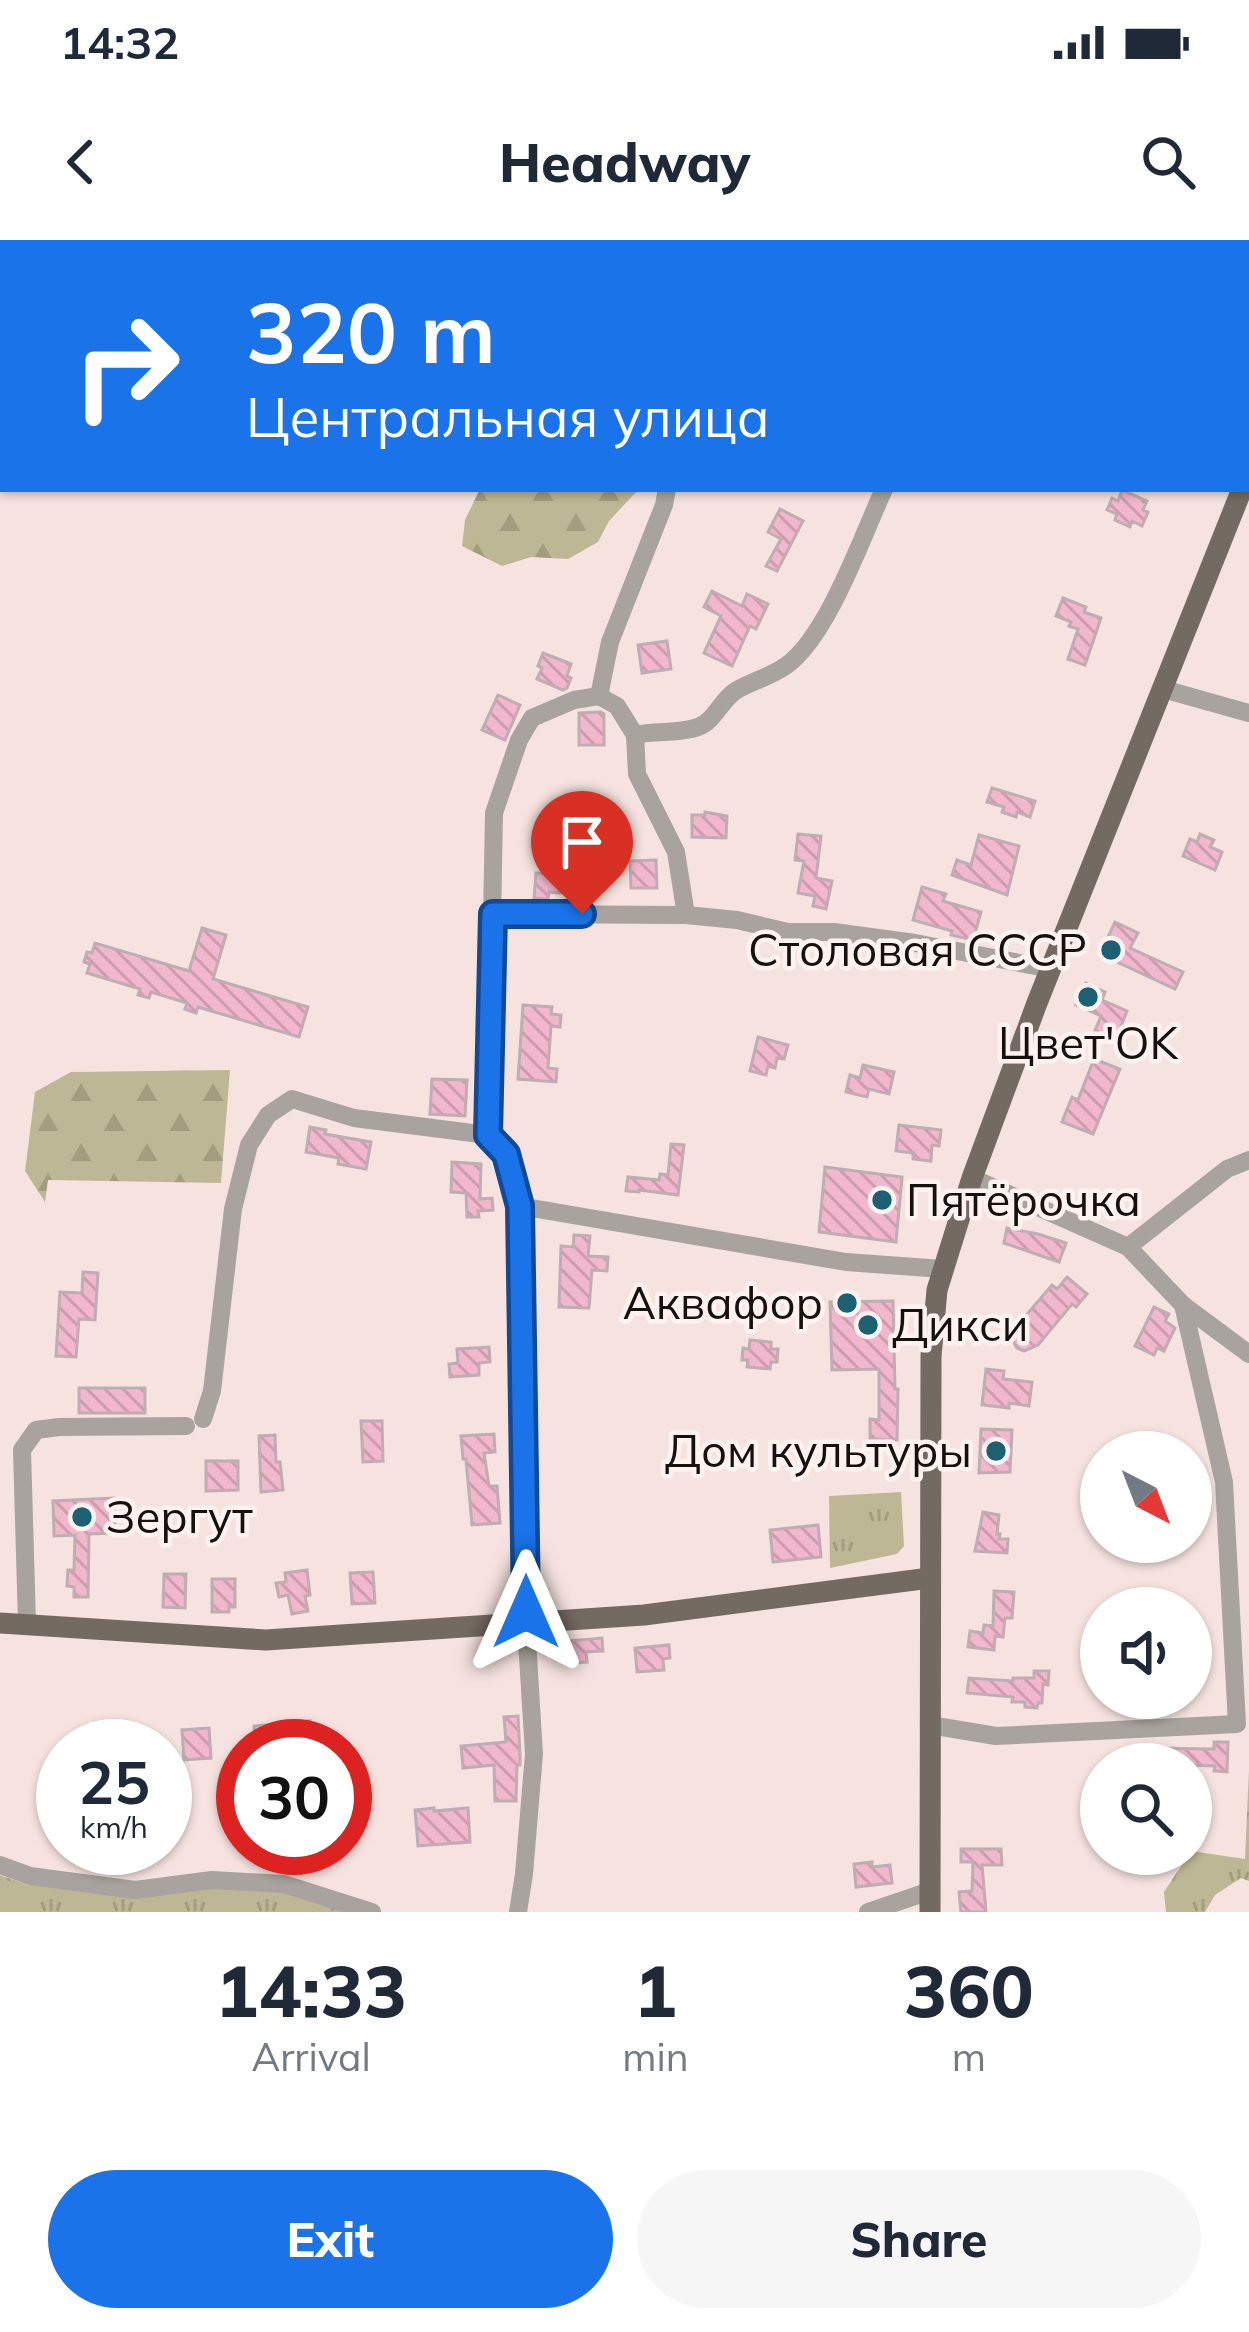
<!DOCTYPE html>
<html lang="en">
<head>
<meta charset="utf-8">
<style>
  body { margin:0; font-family:Mulish,sans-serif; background:#f6f6f7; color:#1f2937; height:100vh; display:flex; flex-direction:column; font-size:45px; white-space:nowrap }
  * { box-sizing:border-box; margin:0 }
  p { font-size:39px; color:#747a83 }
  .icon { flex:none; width:66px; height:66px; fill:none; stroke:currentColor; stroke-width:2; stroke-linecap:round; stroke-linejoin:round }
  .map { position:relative; height:1672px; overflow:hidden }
  .panel { display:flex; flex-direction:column; background:#fff; flex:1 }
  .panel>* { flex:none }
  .hud { position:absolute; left:0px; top:0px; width:1251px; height:252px; box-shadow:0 3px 9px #0004; background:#1a73e8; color:#fff; overflow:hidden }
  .needle { width:78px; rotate:138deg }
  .tools { position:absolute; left:1080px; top:1191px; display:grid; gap:24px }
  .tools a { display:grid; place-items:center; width:132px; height:132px; border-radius:50%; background:#fff; box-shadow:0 3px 9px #0004; font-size:60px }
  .speed { position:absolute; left:36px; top:1479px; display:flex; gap:24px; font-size:60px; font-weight:700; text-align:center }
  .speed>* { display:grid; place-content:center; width:156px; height:156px; border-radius:50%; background:#fff; box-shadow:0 3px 9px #0004; line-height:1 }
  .speed small { font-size:30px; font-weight:400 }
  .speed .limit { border:18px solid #d22; background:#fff; color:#111 }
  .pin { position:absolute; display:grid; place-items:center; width:102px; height:102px; color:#fff; margin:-123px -51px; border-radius:50% 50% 50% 0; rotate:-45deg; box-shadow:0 0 12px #0007 }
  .pin .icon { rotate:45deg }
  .me { position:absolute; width:132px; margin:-66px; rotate:0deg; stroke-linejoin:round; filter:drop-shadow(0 0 9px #0008) }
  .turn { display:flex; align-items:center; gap:42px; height:252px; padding:0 48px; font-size:54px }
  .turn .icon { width:156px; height:156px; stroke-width:2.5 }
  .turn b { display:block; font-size:84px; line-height:102px }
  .eta { display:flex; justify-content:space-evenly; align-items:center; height:204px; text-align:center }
  .eta b { font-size:72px; font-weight:800; line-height:84px }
  .primary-button { display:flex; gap:24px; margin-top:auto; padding:24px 48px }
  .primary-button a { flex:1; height:138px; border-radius:72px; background:#1a73e8; color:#fff; font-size:48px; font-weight:800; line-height:138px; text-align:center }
  .primary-button a+a { background:#f6f6f7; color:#1f2937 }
  .status { display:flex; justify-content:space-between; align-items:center; height:84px; padding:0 60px; background:#fff; direction:ltr }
  .status svg { height:33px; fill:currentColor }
  header { display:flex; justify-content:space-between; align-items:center; height:156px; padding:0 48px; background:#fff; font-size:54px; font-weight:800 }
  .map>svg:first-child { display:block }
</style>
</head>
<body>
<div class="status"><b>14:32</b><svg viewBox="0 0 49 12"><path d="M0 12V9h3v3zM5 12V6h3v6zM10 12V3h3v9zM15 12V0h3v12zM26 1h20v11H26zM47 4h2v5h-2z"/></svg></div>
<header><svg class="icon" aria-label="back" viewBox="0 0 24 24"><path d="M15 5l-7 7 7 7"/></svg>Headway<svg class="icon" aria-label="search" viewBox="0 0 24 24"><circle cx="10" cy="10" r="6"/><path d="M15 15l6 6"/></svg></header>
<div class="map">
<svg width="1249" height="1672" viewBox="0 0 1249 1672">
  <defs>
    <pattern id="grass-tufts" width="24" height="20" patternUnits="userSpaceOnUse" patternTransform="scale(3)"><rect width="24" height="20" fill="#beb795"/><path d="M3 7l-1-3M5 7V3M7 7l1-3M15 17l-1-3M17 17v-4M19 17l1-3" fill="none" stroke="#a39c7f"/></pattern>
    <pattern id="forest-firs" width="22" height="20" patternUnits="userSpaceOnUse" patternTransform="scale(3)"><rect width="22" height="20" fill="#beb795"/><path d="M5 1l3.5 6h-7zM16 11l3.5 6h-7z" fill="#a39c7f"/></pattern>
    <pattern id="building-back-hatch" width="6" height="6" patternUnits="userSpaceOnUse" patternTransform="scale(3)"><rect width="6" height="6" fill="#f1b7cc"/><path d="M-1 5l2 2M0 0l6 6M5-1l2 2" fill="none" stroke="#ce9cae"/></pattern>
  </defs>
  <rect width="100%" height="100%" fill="#f6e3df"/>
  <g fill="url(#grass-tufts)">
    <path d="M901,1252L904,1306L897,1314L830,1328L829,1256Z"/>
    <path d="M1249,1530V1641L1241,1638L1215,1655L1205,1672H1166L1164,1652L1191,1611L1245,1619Z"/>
    <path d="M0,1635L28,1645L303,1650L357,1672H0Z"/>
  </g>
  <g fill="url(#forest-firs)">
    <path d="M480,249H639L609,281L598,302L568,319L531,317L502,326L462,306L465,280Z"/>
    <path d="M230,830L221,943L48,940L45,962L25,931L35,852L71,832Z"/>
  </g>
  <g fill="url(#building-back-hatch)" stroke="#bfadb3" stroke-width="3">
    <path d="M1122,250L1147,261L1143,270L1148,272L1142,286L1132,281L1130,287L1115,280L1117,274L1107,270L1112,258L1118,261Z"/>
    <path d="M780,269L803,281L777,331L766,326L781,299L768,292Z"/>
    <path d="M712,351L742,366L747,354L768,364L756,389L750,386L732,426L704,413L721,376L704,367Z"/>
    <path d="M1063,358L1086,367L1084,372L1101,378L1085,425L1068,419L1078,389L1069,386L1071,382L1056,376Z"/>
    <path d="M667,401L671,429L642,433L638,405Z"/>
    <path d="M543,413L571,424L567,436L571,438L567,448L563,450L537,439L542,428L538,426Z"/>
    <path d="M498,455L520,465L505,500L482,490Z"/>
    <path d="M601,472L604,474V505H579V473Z"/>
    <path d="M992,548L1035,561L1030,577L1017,572L1016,577L1002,572L1004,567L987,562Z"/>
    <path d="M705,572L727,576L726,598L692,597V575H705Z"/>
    <path d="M546,585L572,587L571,608L558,607L556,634L561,635L560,653L549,652L548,659L534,658L536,633H542Z"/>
    <path d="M798,594L821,596L816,638L832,641L826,669L813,666L815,656L798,653L804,621L795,620Z"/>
    <path d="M1200,594L1214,600L1210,607L1222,612L1215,630L1183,616L1190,599L1197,602Z"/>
    <path d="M979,595L1019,606L1007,655L952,635L957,620L971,625Z"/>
    <path d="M656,620L657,648H631L630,621Z"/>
    <path d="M922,647L946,654L943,661L981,672L973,700L951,695L952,691L913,680Z"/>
    <path d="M1115,682L1138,693L1130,708L1183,732L1175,749L1100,714Z"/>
    <path d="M202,688L226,695L213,739L308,767L299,797L198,767L196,773L185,769L187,763L151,752L149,758L138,755L140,749L87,733L90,724L84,722L87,712L92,713L95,703L189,731Z"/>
    <path d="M1086,743L1105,752L1102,760L1127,771L1115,801L1094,793L1101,776L1076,765Z"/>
    <path d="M523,765L552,767L551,774L561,775L560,787L551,786L548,828L557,829L556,842L518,839Z"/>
    <path d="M758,797L788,805L784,819L777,818L775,828L768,826L766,835L750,831Z"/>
    <path d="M1094,819L1120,829L1093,894L1062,882L1072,857L1078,860Z"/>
    <path d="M863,825L894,832L889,854L869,849L867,857L846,852L850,835L860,838Z"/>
    <path d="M432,839L467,840L465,876L430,874Z"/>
    <path d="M899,885L941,890L939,906L932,905L931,921L913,919V913L896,911Z"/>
    <path d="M310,887L326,890L325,894L371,902L366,929L338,924L339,918L306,912Z"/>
    <path d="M671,904L684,905L678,955L639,950V952L626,951L628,937L659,940L660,934L668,935Z"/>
    <path d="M452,922L481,924L480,959L492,958L493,970L478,971L479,977H467L466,953L451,952Z"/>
    <path d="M825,927L902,937L896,1002L819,992Z"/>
    <path d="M1007,988L1038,994L1066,1003L1059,1022L1004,1003Z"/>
    <path d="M574,995L590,996L588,1016L608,1017L607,1031L592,1030L589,1068L559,1067L561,1006L573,1007Z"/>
    <path d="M83,1032L98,1033L95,1080L79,1079L76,1117L56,1116L60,1052L82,1053Z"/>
    <path d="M1067,1037L1087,1054L1076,1067L1072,1064L1038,1105L1024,1111L1017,1108L1013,1101L1016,1087L1052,1045L1057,1049Z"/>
    <path d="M893,1061L895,1149H898L897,1200L870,1199V1179L879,1180V1129L832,1130L830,1062Z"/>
    <path d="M1154,1067L1169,1074L1165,1081L1175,1088L1164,1111L1157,1108L1154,1115L1135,1106Z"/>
    <path d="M750,1100L771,1102V1109H778L777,1122H771L770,1129L747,1127L748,1120H742L743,1108L749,1109Z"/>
    <path d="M489,1107L490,1122L479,1123V1135L450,1137L449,1124L458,1123L457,1109Z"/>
    <path d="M986,1129L1004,1131L1003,1139L1032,1142L1029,1166L1009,1163V1168L982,1165Z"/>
    <rect x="79" y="1148" width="66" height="25"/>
    <path d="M361,1181H382L383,1221L363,1222Z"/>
    <path d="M981,1189L1012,1190L1010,1232L979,1233Z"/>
    <path d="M494,1194L495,1212L484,1213L489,1246H497L500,1283L472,1285L466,1219H463L461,1196Z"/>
    <path d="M275,1195L276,1222H280L283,1250L261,1252L259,1196Z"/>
    <path d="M206,1221H238V1250L206,1251Z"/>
    <path d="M114,1258L115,1293L89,1294L88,1357H74V1347L67,1346L68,1330H74L75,1295L54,1296L53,1261Z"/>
    <path d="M983,1272L999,1275L997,1294H1000L999,1299H1008L1007,1313L975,1311Z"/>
    <path d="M818,1285L821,1317L773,1322L770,1290Z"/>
    <path d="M307,1330L310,1355L305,1356L308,1371L292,1374L288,1355L279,1357L276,1343L286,1342L285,1333Z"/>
    <path d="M373,1332L375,1363L352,1364L350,1333Z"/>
    <path d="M164,1334H186L185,1368L163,1367Z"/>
    <path d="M212,1339H235V1367H229V1372H212Z"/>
    <path d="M994,1351L1014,1352L1012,1378H1005L1003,1397L995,1396L994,1410L968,1407L970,1391L983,1393L984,1385L993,1386Z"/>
    <path d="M602,1398L603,1411L586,1412L587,1422L573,1423V1414L556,1415L555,1402Z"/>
    <path d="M669,1405L670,1418L663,1419L664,1430L637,1432L635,1408Z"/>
    <path d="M1034,1431H1049L1048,1445L1043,1444L1042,1463H1038L1037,1468L1025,1467V1462H1012L1013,1457L967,1453L969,1438L1013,1441V1438H1034Z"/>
    <path d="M518,1476L520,1514V1525H517L516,1561H495L494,1525L463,1528L461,1506L506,1502L504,1477Z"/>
    <path d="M310,1481L312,1506H256L254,1486Z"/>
    <path d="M209,1488L211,1518L184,1520L182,1490Z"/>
    <path d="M1214,1502H1228L1227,1532L1214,1531L1215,1526L1153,1524V1508L1214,1509Z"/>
    <path d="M434,1568V1571L468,1568L470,1602L418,1606L415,1570Z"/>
    <path d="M961,1609H1001L1002,1625H982L986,1672H961L959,1652L972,1651L973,1622H961Z"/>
    <path d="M872,1622V1627L890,1625L892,1643L856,1647L854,1624Z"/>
  </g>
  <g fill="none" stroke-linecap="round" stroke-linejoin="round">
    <g stroke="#a8a39e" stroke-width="18">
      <path d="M722,3L723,0"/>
      <path d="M995,3L997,0"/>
      <path d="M1163,449L1249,473"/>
      <path d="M599,456L617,466L635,495L637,534L676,612L686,675"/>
      <path d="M599,456L610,402L664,265L667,249"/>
      <path d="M635,495C655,490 680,494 698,487C715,481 722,458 737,450C753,441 772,436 787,425C828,395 862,297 884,249"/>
      <path d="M493,674L686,675L737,680L788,692H834L915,703L1051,729"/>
      <path d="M520,966L846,1022L943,1029"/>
      <path d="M1128,1007L1227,929L1249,920"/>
      <path d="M1183,1065L1249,1114"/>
      <path d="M203,1179L212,1151L233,969L249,905L268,875L292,859L354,878L488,895"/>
      <path d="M27,1384L22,1210L36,1190L59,1187L186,1186"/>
      <path d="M930,1485L996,1496L1237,1484L1224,1242L1183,1065L1128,1007L972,938"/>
      <path d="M0,1625L30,1636L135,1650L212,1640L284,1644L372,1672"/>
      <path d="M518,1672L524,1634L534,1514L526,1384L525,1159L520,966L506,915L488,895L494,573L519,500L532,478L574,460L599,456"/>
      <path d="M868,1672L930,1651"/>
    </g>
    <g stroke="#736a61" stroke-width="21">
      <path d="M1248,234L1249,232"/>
      <path d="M0,1383L266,1400L644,1375L930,1338"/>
      <path d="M930,1672L931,1116L937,1050L972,938L1037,763L1242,249"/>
    </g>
  </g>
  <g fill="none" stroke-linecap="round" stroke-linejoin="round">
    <defs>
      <path id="route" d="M526,1372L520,966L506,914L488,895L493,674H582"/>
    </defs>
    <use href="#route" stroke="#114b97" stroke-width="30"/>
    <use href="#route" stroke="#1a73e8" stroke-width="21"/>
  </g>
  <g fill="#1b6172" stroke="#fef2f0" stroke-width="4.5">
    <circle cx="1111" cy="710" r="12"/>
    <circle cx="1088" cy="757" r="12"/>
    <circle cx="882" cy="960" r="12"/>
    <circle cx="847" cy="1063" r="12"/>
    <circle cx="868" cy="1085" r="12"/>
    <circle cx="996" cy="1211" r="12"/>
    <circle cx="82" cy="1277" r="12"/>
  </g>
  <g text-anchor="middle" stroke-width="9" stroke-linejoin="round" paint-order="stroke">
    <g font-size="45" fill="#16100f" stroke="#fef2f0" text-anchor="end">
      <text x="1087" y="726">Столовая СССР</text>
      <text x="1088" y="819" text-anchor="middle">Цвет'OK</text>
      <text x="906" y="976" text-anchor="start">Пятёрочка</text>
      <text x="823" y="1079">Аквафор</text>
      <text x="892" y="1101" text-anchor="start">Дикси</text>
      <text x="972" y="1227">Дом культуры</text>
      <text x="106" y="1293" text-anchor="start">Зергут</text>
    </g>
  </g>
</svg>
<div class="tools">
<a><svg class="needle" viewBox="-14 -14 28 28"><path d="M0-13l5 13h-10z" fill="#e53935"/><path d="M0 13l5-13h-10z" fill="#747a83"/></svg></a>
<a><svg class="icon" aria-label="sound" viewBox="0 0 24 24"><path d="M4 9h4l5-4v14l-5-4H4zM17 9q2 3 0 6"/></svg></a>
<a><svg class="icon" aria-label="search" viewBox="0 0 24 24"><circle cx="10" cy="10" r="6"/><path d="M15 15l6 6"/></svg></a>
</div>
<div class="speed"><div>25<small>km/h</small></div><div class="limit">30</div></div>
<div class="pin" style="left:582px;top:674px;background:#d93025"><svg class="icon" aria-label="arrive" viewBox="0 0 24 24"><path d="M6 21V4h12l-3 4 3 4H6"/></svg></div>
<svg class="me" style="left:526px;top:1372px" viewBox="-20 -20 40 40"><path d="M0-17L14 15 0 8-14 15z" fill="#1a73e8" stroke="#fff" stroke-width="4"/></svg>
<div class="hud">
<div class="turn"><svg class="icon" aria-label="right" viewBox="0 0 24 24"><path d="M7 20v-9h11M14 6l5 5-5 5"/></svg><div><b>320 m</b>Центральная улица</div></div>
</div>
</div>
<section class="panel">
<div class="eta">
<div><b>14:33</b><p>Arrival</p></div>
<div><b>1</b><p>min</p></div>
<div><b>360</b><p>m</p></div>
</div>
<div class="primary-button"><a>Exit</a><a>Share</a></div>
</section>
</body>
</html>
